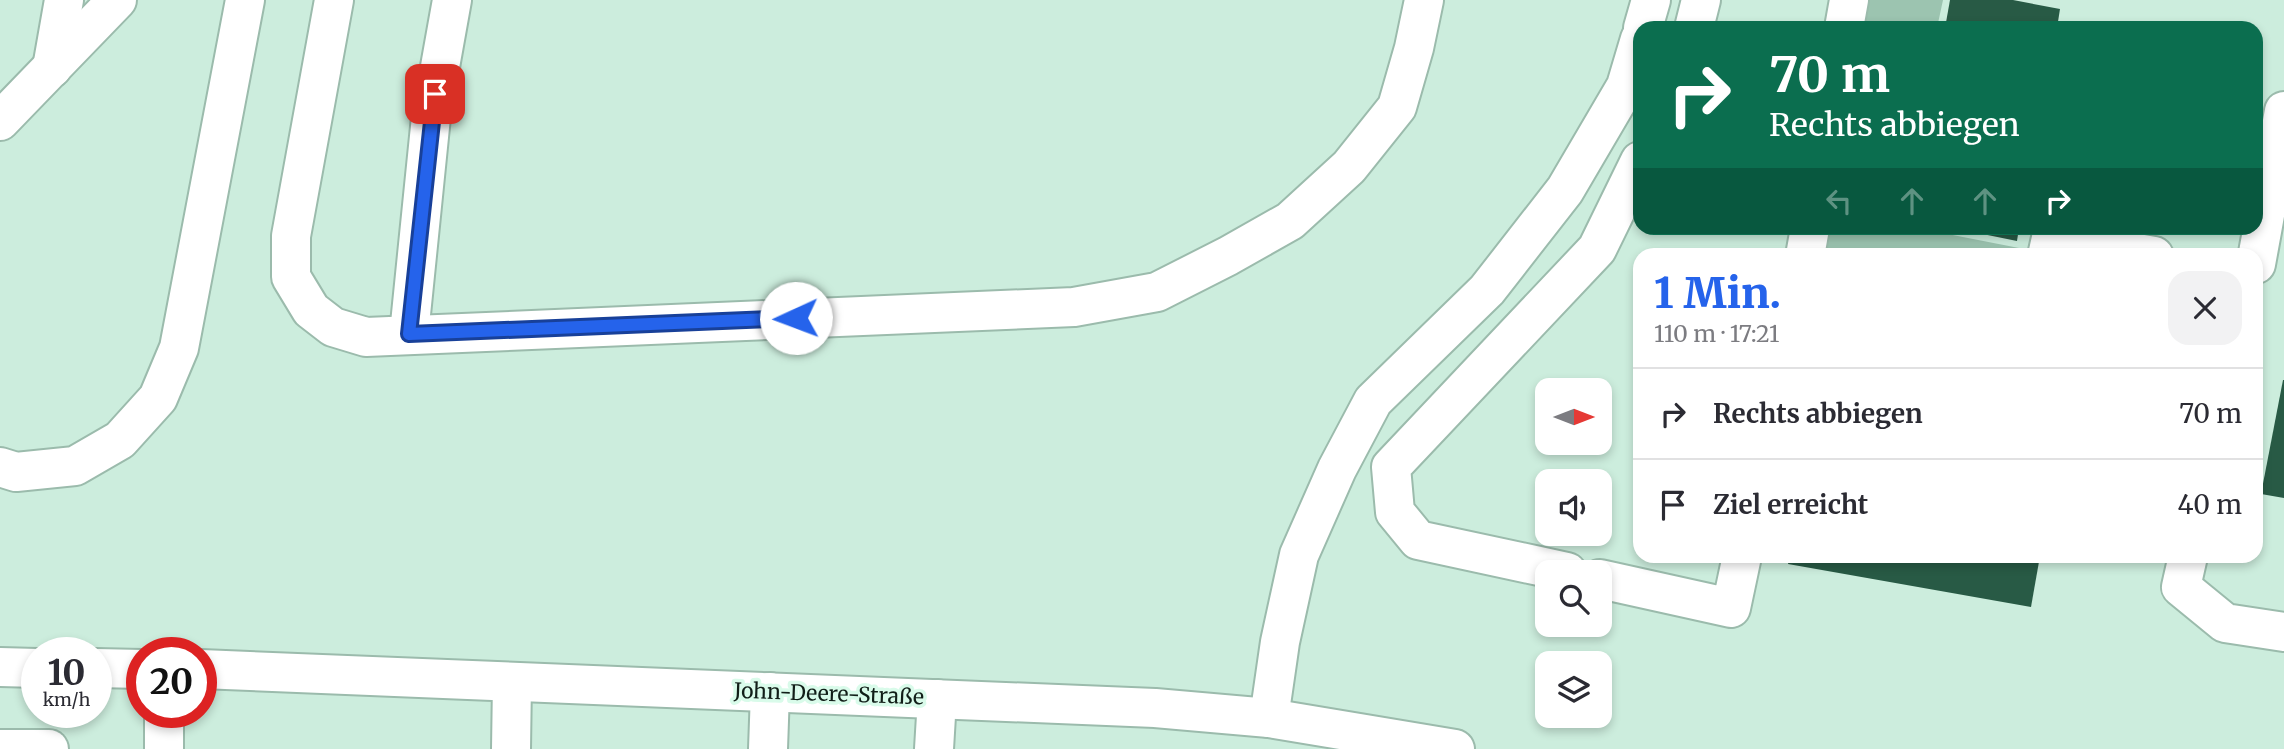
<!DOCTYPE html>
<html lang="de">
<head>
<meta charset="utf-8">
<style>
  body { margin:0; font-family:Merriweather,serif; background:#f2f2f3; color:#2b2b33; height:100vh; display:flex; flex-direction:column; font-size:26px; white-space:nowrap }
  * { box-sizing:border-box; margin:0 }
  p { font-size:23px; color:#7c7c81 }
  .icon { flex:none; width:38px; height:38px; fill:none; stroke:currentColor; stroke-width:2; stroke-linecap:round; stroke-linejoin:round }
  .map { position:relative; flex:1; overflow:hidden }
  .sheet { position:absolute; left:1633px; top:248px; width:630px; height:315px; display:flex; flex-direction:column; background:#fff; border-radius:21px; box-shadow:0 4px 10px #0003 }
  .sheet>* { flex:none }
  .top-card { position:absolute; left:1633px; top:21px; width:630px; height:214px; border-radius:21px; box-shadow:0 4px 10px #0003; background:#0b6e4f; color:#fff; overflow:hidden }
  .needle { width:46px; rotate:90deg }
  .buttons { position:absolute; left:1535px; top:378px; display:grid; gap:14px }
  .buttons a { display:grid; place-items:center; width:77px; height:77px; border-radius:14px; background:#fff; box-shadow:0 4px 10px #0003; font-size:35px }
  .speed { position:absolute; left:21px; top:637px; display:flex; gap:14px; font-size:35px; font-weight:700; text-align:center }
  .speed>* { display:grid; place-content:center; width:91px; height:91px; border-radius:50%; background:#fff; box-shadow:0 4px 10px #0003; line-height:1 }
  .speed small { font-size:18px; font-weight:400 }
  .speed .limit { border:10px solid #d22; background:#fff; color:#111 }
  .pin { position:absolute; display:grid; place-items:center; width:60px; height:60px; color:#fff; margin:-30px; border-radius:14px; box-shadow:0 4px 10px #0006 }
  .me { position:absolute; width:77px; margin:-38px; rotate:268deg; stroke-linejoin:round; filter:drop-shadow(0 0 5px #0008) }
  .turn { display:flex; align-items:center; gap:24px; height:147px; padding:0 21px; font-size:32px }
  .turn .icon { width:91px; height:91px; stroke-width:2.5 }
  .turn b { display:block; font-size:49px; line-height:60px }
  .lanes { display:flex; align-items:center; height:66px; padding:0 21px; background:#0003; justify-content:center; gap:35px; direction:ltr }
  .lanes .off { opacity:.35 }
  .round { display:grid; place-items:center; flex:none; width:74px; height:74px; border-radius:21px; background:#f2f2f3 }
  .overview { display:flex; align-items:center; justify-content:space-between; height:119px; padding:0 21px }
  h1 { font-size:42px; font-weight:800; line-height:52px; color:#2563eb }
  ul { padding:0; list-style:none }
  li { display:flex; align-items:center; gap:21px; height:91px; padding:0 21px; border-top:2px solid #e1e1e2 }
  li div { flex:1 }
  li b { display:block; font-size:26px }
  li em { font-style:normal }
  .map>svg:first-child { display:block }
</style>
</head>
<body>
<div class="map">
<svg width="2284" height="749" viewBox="0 0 2284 749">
  <rect width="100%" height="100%" fill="#cceddd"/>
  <g fill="#9cc4b0">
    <path d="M1862,0H1943L1937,28H1857Z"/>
    <path d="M1822,228H1917L2019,248L2018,256H1820Z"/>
  </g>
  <g fill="#285a45">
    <path d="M1950,0H2013L2060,9L2057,28H1945Z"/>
    <path d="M1953,228H2019L2017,241Z"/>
    <path d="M2283,380H2284V498L2261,494Z"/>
    <path d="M1790,556H2040L2031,607L1788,564Z"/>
  </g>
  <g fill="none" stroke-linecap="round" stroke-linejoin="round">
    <defs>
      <g id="minor">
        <path d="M334,0L291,236V277L311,310L333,327L366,337L1074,307L1157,292L1228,256L1290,221L1349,167L1397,107L1414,48L1424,0"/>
        <path d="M1643,28L1651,0"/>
        <path d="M1694,28L1701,0"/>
        <path d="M1844,28L1849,0"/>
        <path d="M52,68L64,0"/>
        <path d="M0,121L117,0"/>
        <path d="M1805,256L1810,228"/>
        <path d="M2047,256L2051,238L2154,256"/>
        <path d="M2256,264L2284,111"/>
        <path d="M409,334L431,117L452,0"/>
        <path d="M0,467L16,472L75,466L120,440L158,398L179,348L245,0"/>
        <path d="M2188,556L2181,587L2225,623L2284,632"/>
        <path d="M1567,572L1418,540L1395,512L1391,467L1597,249L1640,161"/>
        <path d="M1600,579L1731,608L1742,556"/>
        <path d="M0,667L37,668"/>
        <path d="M96,668L142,669"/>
        <path d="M201,669L1155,708L1269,718L1455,749"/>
        <path d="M164,712V749"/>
        <path d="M1269,718L1280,642L1299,555L1337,469L1373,401L1487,290L1565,190L1626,86L1640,39"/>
        <path d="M0,749H49"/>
        <path d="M511,749L512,682"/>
        <path d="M768,749L770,692"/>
        <path d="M934,749L937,699"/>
      </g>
    </defs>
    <use href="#minor" stroke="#9bbbac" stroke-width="42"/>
    <use href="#minor" stroke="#fff" stroke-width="38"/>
  </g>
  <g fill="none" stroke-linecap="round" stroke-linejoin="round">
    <defs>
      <path id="route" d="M435,94L409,334L796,318"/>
    </defs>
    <use href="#route" stroke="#184099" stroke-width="18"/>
    <use href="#route" stroke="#2563eb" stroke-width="12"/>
  </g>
  <g text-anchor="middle" stroke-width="7" stroke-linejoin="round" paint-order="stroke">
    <g font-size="21" fill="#111e18" stroke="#d9fbea">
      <text transform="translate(829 694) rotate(2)" y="7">John-Deere-Straße</text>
    </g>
  </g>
</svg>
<div class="buttons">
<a><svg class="needle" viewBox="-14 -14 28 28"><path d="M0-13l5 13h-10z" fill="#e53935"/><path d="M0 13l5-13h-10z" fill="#7c7c81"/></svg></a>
<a><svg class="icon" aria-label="sound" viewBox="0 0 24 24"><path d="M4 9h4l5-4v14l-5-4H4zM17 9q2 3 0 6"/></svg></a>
<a><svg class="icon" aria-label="search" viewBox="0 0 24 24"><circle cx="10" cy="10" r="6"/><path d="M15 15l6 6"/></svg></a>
<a><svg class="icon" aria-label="layers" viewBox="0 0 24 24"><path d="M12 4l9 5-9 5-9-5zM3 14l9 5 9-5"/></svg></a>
</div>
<div class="speed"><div>10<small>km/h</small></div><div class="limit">20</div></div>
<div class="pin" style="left:435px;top:94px;background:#d93025"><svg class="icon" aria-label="arrive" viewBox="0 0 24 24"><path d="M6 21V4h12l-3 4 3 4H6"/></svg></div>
<svg class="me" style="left:796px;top:318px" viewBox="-20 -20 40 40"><circle r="19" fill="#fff"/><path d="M0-13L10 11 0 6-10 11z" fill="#2563eb"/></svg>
<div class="top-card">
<div class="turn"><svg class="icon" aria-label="right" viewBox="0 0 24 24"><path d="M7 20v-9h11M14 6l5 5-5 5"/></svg><div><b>70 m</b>Rechts abbiegen</div></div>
<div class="lanes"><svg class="icon off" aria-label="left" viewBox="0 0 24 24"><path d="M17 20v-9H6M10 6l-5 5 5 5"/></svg><svg class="icon off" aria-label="ahead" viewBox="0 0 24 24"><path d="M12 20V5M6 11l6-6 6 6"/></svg><svg class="icon off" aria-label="ahead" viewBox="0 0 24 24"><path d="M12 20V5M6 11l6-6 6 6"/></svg><svg class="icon" aria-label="right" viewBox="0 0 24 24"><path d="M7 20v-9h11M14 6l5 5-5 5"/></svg></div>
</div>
<section class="sheet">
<div class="overview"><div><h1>1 Min.</h1><p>110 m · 17:21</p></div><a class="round"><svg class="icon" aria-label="close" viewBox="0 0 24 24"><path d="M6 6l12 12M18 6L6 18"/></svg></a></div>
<ul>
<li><svg class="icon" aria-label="right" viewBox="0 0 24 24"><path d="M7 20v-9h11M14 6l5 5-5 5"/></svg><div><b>Rechts abbiegen</b></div><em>70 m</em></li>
<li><svg class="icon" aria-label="arrive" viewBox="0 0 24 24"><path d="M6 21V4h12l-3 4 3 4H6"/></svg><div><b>Ziel erreicht</b></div><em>40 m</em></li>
</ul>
</section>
</div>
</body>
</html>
